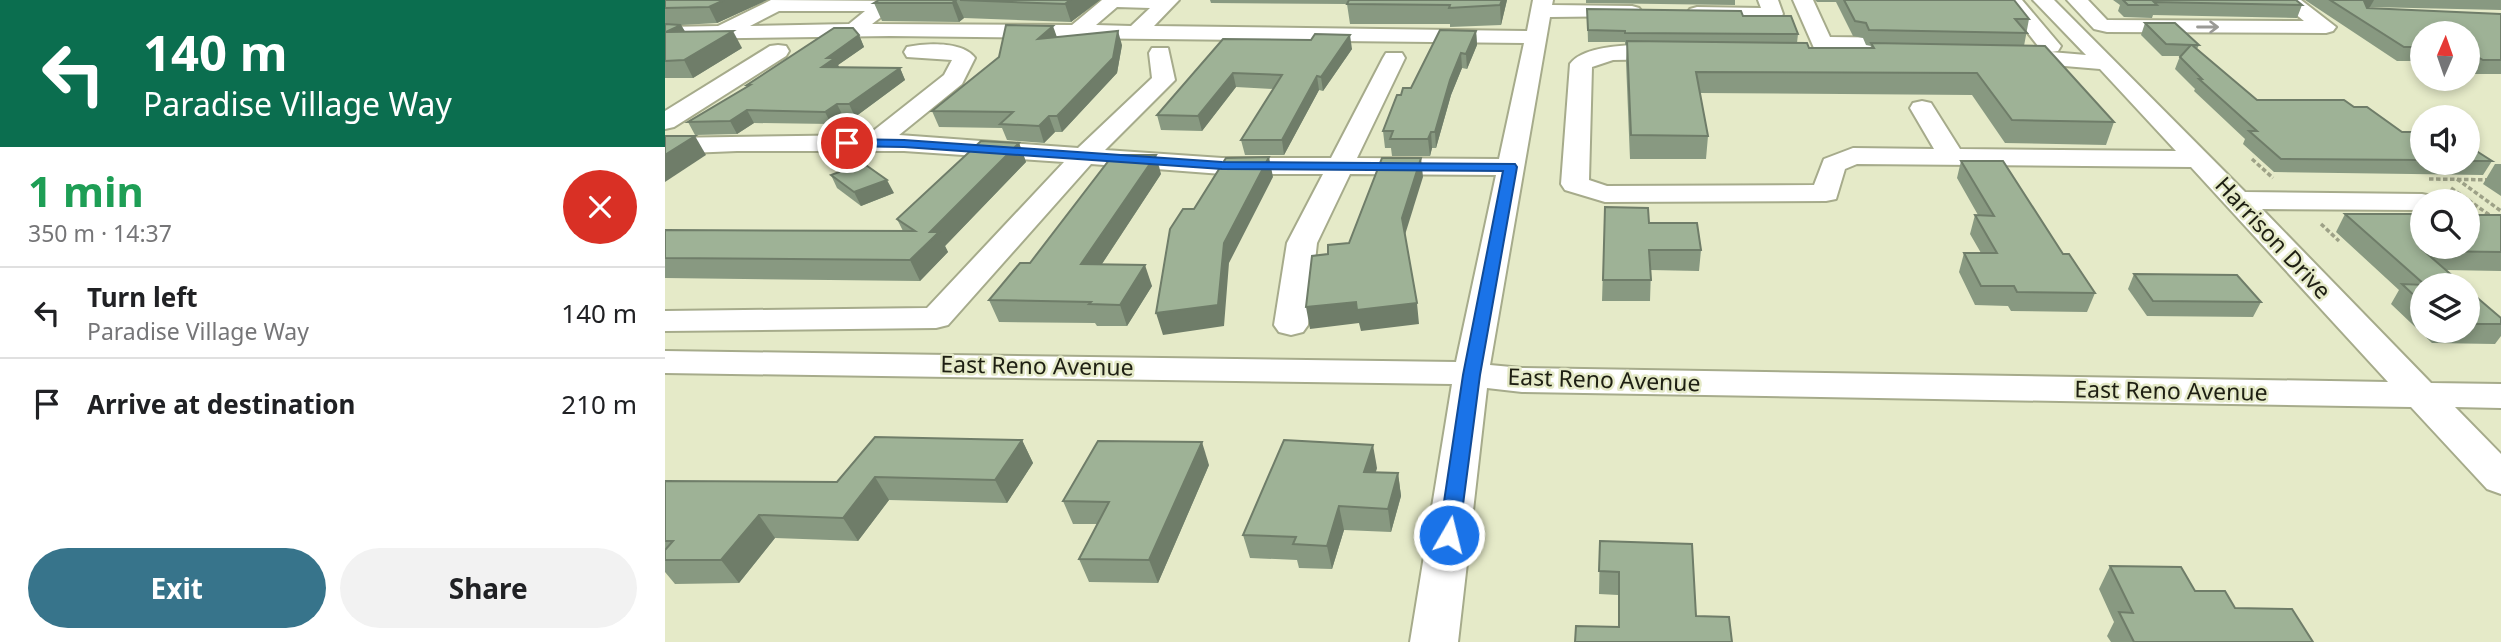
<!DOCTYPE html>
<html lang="en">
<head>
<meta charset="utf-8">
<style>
  body { margin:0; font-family:"Noto Sans",sans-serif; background:#f2f2f2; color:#202124; height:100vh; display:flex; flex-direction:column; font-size:26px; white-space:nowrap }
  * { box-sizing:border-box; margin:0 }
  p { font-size:23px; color:#757577 }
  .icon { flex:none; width:38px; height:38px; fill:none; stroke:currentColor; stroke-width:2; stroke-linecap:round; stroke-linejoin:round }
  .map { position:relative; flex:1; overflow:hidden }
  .sheet { display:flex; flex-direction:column; background:#fff; width:665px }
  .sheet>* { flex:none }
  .guide { background:#0b6e4f; color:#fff; overflow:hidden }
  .needle { width:46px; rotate:2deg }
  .controls { position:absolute; left:1745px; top:21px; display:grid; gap:14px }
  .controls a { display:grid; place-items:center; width:70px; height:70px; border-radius:50%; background:#fff; box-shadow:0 4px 10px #0003; font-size:35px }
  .pin { position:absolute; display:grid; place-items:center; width:60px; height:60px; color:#fff; margin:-30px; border:4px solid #fff; border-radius:50%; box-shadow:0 2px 7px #0007 }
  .me { position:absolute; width:77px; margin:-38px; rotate:8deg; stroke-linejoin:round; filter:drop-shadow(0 0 5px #0008) }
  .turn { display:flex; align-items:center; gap:24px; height:147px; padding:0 28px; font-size:32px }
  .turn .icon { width:91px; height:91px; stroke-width:2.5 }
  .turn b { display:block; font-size:49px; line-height:60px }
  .round { display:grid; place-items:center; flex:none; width:74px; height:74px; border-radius:37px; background:#f2f2f2 }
  .head { display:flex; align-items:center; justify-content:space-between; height:119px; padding:0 28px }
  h1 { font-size:42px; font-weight:700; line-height:52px; color:#1e9e55 }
  .primary-button { display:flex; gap:14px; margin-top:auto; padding:14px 28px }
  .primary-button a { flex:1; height:80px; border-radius:42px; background:#37748b; color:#fff; font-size:28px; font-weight:700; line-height:80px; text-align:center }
  .primary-button a+a { background:#f2f2f2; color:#202124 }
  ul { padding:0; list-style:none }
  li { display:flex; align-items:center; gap:21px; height:91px; padding:0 28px; border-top:2px solid #e0e0e0 }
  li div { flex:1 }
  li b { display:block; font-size:26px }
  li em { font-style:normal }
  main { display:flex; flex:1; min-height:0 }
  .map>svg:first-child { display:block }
</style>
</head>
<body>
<main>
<section class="sheet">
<div class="guide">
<div class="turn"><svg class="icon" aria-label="left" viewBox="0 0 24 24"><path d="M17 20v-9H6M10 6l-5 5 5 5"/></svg><div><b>140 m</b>Paradise Village Way</div></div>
</div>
<div class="head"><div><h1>1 min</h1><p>350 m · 14:37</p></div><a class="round" style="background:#d93025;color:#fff"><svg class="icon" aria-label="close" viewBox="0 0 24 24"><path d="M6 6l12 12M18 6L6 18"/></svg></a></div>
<ul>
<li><svg class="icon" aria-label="left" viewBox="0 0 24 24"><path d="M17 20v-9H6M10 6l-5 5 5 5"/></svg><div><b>Turn left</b><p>Paradise Village Way</p></div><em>140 m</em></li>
<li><svg class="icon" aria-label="arrive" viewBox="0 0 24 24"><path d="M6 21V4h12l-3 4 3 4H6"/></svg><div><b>Arrive at destination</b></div><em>210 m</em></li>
</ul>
<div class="primary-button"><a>Exit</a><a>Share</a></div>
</section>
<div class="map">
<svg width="1836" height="642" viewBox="0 0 1836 642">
  <rect width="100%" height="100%" fill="#e5eac8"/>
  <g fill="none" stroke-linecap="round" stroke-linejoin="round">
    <defs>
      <g id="minor">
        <path d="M106,0L229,1L232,5L207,24L407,25L437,0H514L489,26L862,31L868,0H888L887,5L967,6L974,8L977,12L974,16L885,17L825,365L857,368L1723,382L1526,167L1192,164L1180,169L1171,199L1161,201L940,202L900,190L896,184L905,64C920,42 989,43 1013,48L1016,53L1013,58L1005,59L948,60L927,67L924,180L942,186L1149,185L1159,159L1188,148L1269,149L1245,108L1248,103L1257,101L1266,103L1295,149L1511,151L1435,69L1342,61L1339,56L1342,51L1383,52L1377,51L1337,0H1357L1396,46L1393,51L1386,52L1421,55L1368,0H1389L1580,192L1757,194L1767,196L1771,201H1757V210L1597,209L1766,383L1836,384V408L1790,407L1836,454V494L1822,489L1746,407L857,392L822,388L793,642H745L787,384L0,373V351L791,362L831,175L685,174L652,243L643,325L638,332L626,335L614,332L609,325L622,243L658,174H557L426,164L283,325L271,328L0,331V311L262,308L399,162L239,151H72L0,154V138L203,135L279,75L287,60L242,57L239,52L242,47C261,43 298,41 310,58L297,84L234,135L413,148L487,78L484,53L487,48H503L510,80L440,150L557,158H666L718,58L721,53H737L740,58L692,158L834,159L859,43L225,36L0,39V27L53,26ZM452,7L485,8L466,26L431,25ZM114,11H200L184,24L85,26Z"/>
        <path d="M1093,0H1113L1118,14L1115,18L1032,19L1025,17L1022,13L1025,9L1032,7L1096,8Z"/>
        <path d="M1128,0H1148L1165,37L1244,38L1252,39L1255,44L1252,49L1244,50L1149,48Z"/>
        <path d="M1402,0H1423L1442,20L1639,21L1613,0H1636L1671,27L1668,31L1661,33L1442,32L1429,29Z"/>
        <path d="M113,45L121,46L124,51L121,56L9,127L0,129V111L105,46Z"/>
      </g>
    </defs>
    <use href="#minor" stroke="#a6ab8b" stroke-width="4"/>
    <g stroke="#9da187" stroke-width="3.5" stroke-dasharray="4.5 2.5" stroke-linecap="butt">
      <path d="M1587,159L1608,178"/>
      <path d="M1764,179L1836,180"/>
      <path d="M1792,179L1836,211"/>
      <path d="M1786,188L1836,223"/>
      <path d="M1656,224L1674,241"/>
    </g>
    <use href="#minor" fill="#fff" fill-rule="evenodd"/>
  </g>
  <g fill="#889981">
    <path d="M0,0H102L52,23L16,25L20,32L77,48L28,78H0Z"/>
    <path d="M214,0H435L406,22L299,18L294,22L217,21L209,3Z"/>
    <path d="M545,0H842L836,25L785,27V24H685L682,4L546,3Z"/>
    <path d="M921,0H1070V5L921,3Z"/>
    <path d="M1150,0H1349L1364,19L1359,46L1449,122L1441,145L1340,143L1307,95L1035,93L1043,136L1041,159H965L961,62L962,45H960V42H923L922,9L1078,16L1133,34L1132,43L1144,48H1205L1206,46L1201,45L1198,38L1188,36L1171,2H1152Z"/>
    <path d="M1448,0H1631L1637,5L1632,18L1488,15L1487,18L1459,17L1453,11L1455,5Z"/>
    <path d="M1640,0H1836V10L1705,7L1703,8L1836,14V74H1810L1802,69V33H1757V61H1732Z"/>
    <path d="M1480,23L1534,45L1532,49L1592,100L1689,107L1737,132H1757V163H1802V145L1827,161L1818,175L1609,172L1578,144L1580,139L1529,91L1530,89L1510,69L1515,56H1497L1476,35Z"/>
    <path d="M811,31L812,45L802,69L797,68L786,95L771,148H767L765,156H727L726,148H720L718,131L746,88Z"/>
    <path d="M194,35L199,47L173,65L174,67L235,68L240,80L190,117L178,116L166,124L89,123L72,134L30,135L23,122L83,86L82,85Z"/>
    <path d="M391,37L457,45L452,73L397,132H390L379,143L342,140L337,128L274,127L267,111Z"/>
    <path d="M558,39L687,49L658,91L654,90L619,155H580L576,140L608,89L571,87L537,131L496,130L492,115Z"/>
    <path d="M354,143L361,162L280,246L283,252L255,281L0,278V230L238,231L232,219Z"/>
    <path d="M1296,161L1398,254L1430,293L1422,312L1346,311L1343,306L1310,305L1294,272L1299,253H1316L1305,234L1310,215H1313L1292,178Z"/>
    <path d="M1830,164H1836V196L1818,184Z"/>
    <path d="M496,174L437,264L487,286L462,326H432L430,323L334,322L324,300L365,263Z"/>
    <path d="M166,175L229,193L196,206L172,188Z"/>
    <path d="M940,207L1036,250L1034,271L986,270L985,301H937Z"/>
    <path d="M1680,214L1836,215V271L1781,270L1757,285V331H1802V289L1836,318V336L1830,344L1767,343L1726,304L1734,290L1671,232Z"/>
    <path d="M1469,274L1596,302L1588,317L1482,316L1463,289Z"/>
    <path d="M357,440L368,463L342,503L224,500L193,541L110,538L74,583L10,584L0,572V481L172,482Z"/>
    <path d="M544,465L493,583L424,582L414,559L432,524H408L398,501Z"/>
    <path d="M712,468L710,472L733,473L736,496L726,532L679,530L667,569L634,568L632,560L585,558L578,535Z"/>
    <path d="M935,541L1031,616L953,627V595L934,594Z"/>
    <path d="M1445,566L1530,591L1648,642H1446L1442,636L1449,622L1434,589Z"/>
  </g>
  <g fill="#6f7d69">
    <path d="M59,0H102L52,23L44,7Z"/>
    <path d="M291,0L299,18L294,22L287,3Z"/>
    <path d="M405,0H435L406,22L400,4Z"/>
    <path d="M837,0H842L836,25L835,5Z"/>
    <path d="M1701,0H1709L1705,7L1693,14L1699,1Z"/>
    <path d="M16,25L26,41L1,32Z"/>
    <path d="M388,26L393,40L373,39Z"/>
    <path d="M68,31L77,48L28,78L19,60Z"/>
    <path d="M453,31L457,45L452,73L397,132L392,116Z"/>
    <path d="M811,31L812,45L802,69L801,54Z"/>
    <path d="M194,35L199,47L173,65L176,70L157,67L162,58Z"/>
    <path d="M685,35L687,49L658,91L656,77Z"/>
    <path d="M796,53L797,68L786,95L771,148L770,132L785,80Z"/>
    <path d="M235,68L240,80L190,117L184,104Z"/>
    <path d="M568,73L571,87L537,131L533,116Z"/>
    <path d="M652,76L654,90L619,155L617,140Z"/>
    <path d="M172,104L178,116L166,124L160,112Z"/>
    <path d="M82,110L89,123L72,134L65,121Z"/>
    <path d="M384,116L390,132L379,143L374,126Z"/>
    <path d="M766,132L767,148L765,156L763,139Z"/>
    <path d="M30,136L41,155L0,182V155Z"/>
    <path d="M354,143L361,162L280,246L283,252L255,281L245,260L265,232Z"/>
    <path d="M491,155L496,174L423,285L416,264Z"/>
    <path d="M604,157L608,177L564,263L559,326L498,335L491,313L559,243Z"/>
    <path d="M756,158L758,177L739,238L737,218Z"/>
    <path d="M222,180L229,193L196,206L189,192Z"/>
    <path d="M480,265L487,286L462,326L455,305Z"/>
    <path d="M691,302L752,303L754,324L696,331L694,323L645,329L641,307Z"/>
    <path d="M357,440L368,463L342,503L330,480Z"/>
    <path d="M537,442L544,465L493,583L484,560Z"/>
    <path d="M708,445L712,468L704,495L699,472Z"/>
    <path d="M733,473L736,496L726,532L723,509Z"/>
    <path d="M210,477L224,500L193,541L178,518Z"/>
    <path d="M674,506L679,530L667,569L662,546Z"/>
    <path d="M94,515L110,538L74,583L56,560Z"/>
  </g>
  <g fill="#9eb296" stroke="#6f7d69" stroke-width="2">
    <path d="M0,0H59L44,7L0,8Z"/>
    <path d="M214,0H291L287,3H209Z"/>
    <path d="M295,0H405L400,4Z"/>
    <path d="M684,0H837L835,5L784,8L785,5L682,4Z"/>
    <path d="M1179,0H1349L1364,19H1350L1362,33L1204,30L1201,23L1190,21Z"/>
    <path d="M1458,0H1631L1637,5L1489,2L1492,5H1463Z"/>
    <path d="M1665,0H1701L1699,1L1702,8L1836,14V60H1818L1802,51V33H1757V47H1739Z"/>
    <path d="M922,9L1076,11L1078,16H1126L1133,34L960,33V31L923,30Z"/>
    <path d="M1480,23H1510L1534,45H1527L1592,100H1679L1689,107H1702L1737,132H1757V160L1616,159L1584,131H1592L1534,79H1537L1515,57L1526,45L1501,44Z"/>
    <path d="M0,24L16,25L1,32L68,31L19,60L0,61Z"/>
    <path d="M341,25L388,26L373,39L453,31L448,58L392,116H384L374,126L335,124L348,112L267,111L334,57Z"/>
    <path d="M169,28H188L194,35L162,58H170L157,67L235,68L184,104H172L160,112L82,110L65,121L23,122L85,85H82Z"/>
    <path d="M775,30L811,31L801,54L796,53L785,80L770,132H766L763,139H725L728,131H718L732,95H736L738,88H746Z"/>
    <path d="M650,34L685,35L656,77L652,76L617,140H576L617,75L568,73L533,116L492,115L558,39L646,40Z"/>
    <path d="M962,41L1142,43L1144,48H1209L1206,43L1380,46L1449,122L1347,120L1312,73L1031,72L1043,136L966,135Z"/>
    <path d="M0,136H30L0,155Z"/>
    <path d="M316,141L354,143L265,232H274L245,260L0,258V230L250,231L232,219Z"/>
    <path d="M1802,145L1827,161H1802Z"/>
    <path d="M448,155H491L416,264L480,265L455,305L424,304L426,302L324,300L355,263H365Z"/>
    <path d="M604,157L559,243L553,305L491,313L505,229L518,209H529L561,158Z"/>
    <path d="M717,158H756L737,218L752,303L692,310L691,302L641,307L647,256L663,254V245L684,243Z"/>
    <path d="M1296,161H1338L1398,254H1404L1430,293L1352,292L1349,286H1316L1299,253H1332L1310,215L1329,216Z"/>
    <path d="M198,163L222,180L189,192L166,175Z"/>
    <path d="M940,207L983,208L984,223H1032L1036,250H984L986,280H938Z"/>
    <path d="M1680,214H1757V247H1802V215H1836V252L1759,251L1798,285H1757V303L1737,284L1760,285Z"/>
    <path d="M1469,274L1572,275L1596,302L1488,301Z"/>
    <path d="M1802,289L1836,318V324H1802Z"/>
    <path d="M210,437L357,440L330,480L210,477L178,518L94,515L56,560H0V550L8,541H0V481L172,482Z"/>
    <path d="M619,440L708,445L699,472L733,473L723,509L674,506L662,546L628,544L631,537L578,535Z"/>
    <path d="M433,441L537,442L484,560L414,559L444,502L398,501Z"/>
    <path d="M935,541L1027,544L1031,616L1064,617L1067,642H910L911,626L954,627V572L934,571Z"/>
    <path d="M1445,566L1516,567L1530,591H1560L1570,608L1627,609L1648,642H1469L1454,612L1468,613Z"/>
  </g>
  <defs><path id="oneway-shaft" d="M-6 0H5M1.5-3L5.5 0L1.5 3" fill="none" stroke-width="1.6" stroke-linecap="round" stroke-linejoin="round" transform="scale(1.75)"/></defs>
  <use stroke="#9a9a95" href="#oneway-shaft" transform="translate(1543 27)"/>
  <path fill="#1a73e8" stroke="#114b97" stroke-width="2" d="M182,139L239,140L557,162L850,164L852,167L815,375L794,535L791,541L784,543L777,541L774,535L798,375L838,171L557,169L239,147L177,146L176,143Z"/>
  <g text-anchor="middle" stroke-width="5" stroke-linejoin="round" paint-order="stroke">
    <g font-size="23" fill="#1e1f13" stroke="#e5eac8">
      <text transform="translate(1608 238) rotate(47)" y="8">Harrison Drive</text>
      <text transform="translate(372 366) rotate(1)" y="8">East Reno Avenue</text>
      <text transform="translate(939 380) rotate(2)" y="8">East Reno Avenue</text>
      <text transform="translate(1506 391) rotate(1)" y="8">East Reno Avenue</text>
    </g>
  </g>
</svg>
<div class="controls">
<a><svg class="needle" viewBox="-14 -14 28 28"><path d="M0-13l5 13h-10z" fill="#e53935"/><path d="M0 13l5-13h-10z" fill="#757577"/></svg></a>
<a><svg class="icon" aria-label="sound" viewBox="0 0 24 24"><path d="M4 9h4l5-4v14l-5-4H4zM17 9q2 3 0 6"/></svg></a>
<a><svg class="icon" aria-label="search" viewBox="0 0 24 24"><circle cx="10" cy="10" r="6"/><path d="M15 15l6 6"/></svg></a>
<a><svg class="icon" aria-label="layers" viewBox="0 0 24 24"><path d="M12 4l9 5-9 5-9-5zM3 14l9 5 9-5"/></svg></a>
</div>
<div class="pin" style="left:182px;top:143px;background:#d93025"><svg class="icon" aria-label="arrive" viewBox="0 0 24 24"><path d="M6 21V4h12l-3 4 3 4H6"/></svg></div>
<svg class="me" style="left:784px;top:535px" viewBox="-20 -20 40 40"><circle r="17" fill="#1a73e8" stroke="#fff" stroke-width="3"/><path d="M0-11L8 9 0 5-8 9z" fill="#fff"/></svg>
</div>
</main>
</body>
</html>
